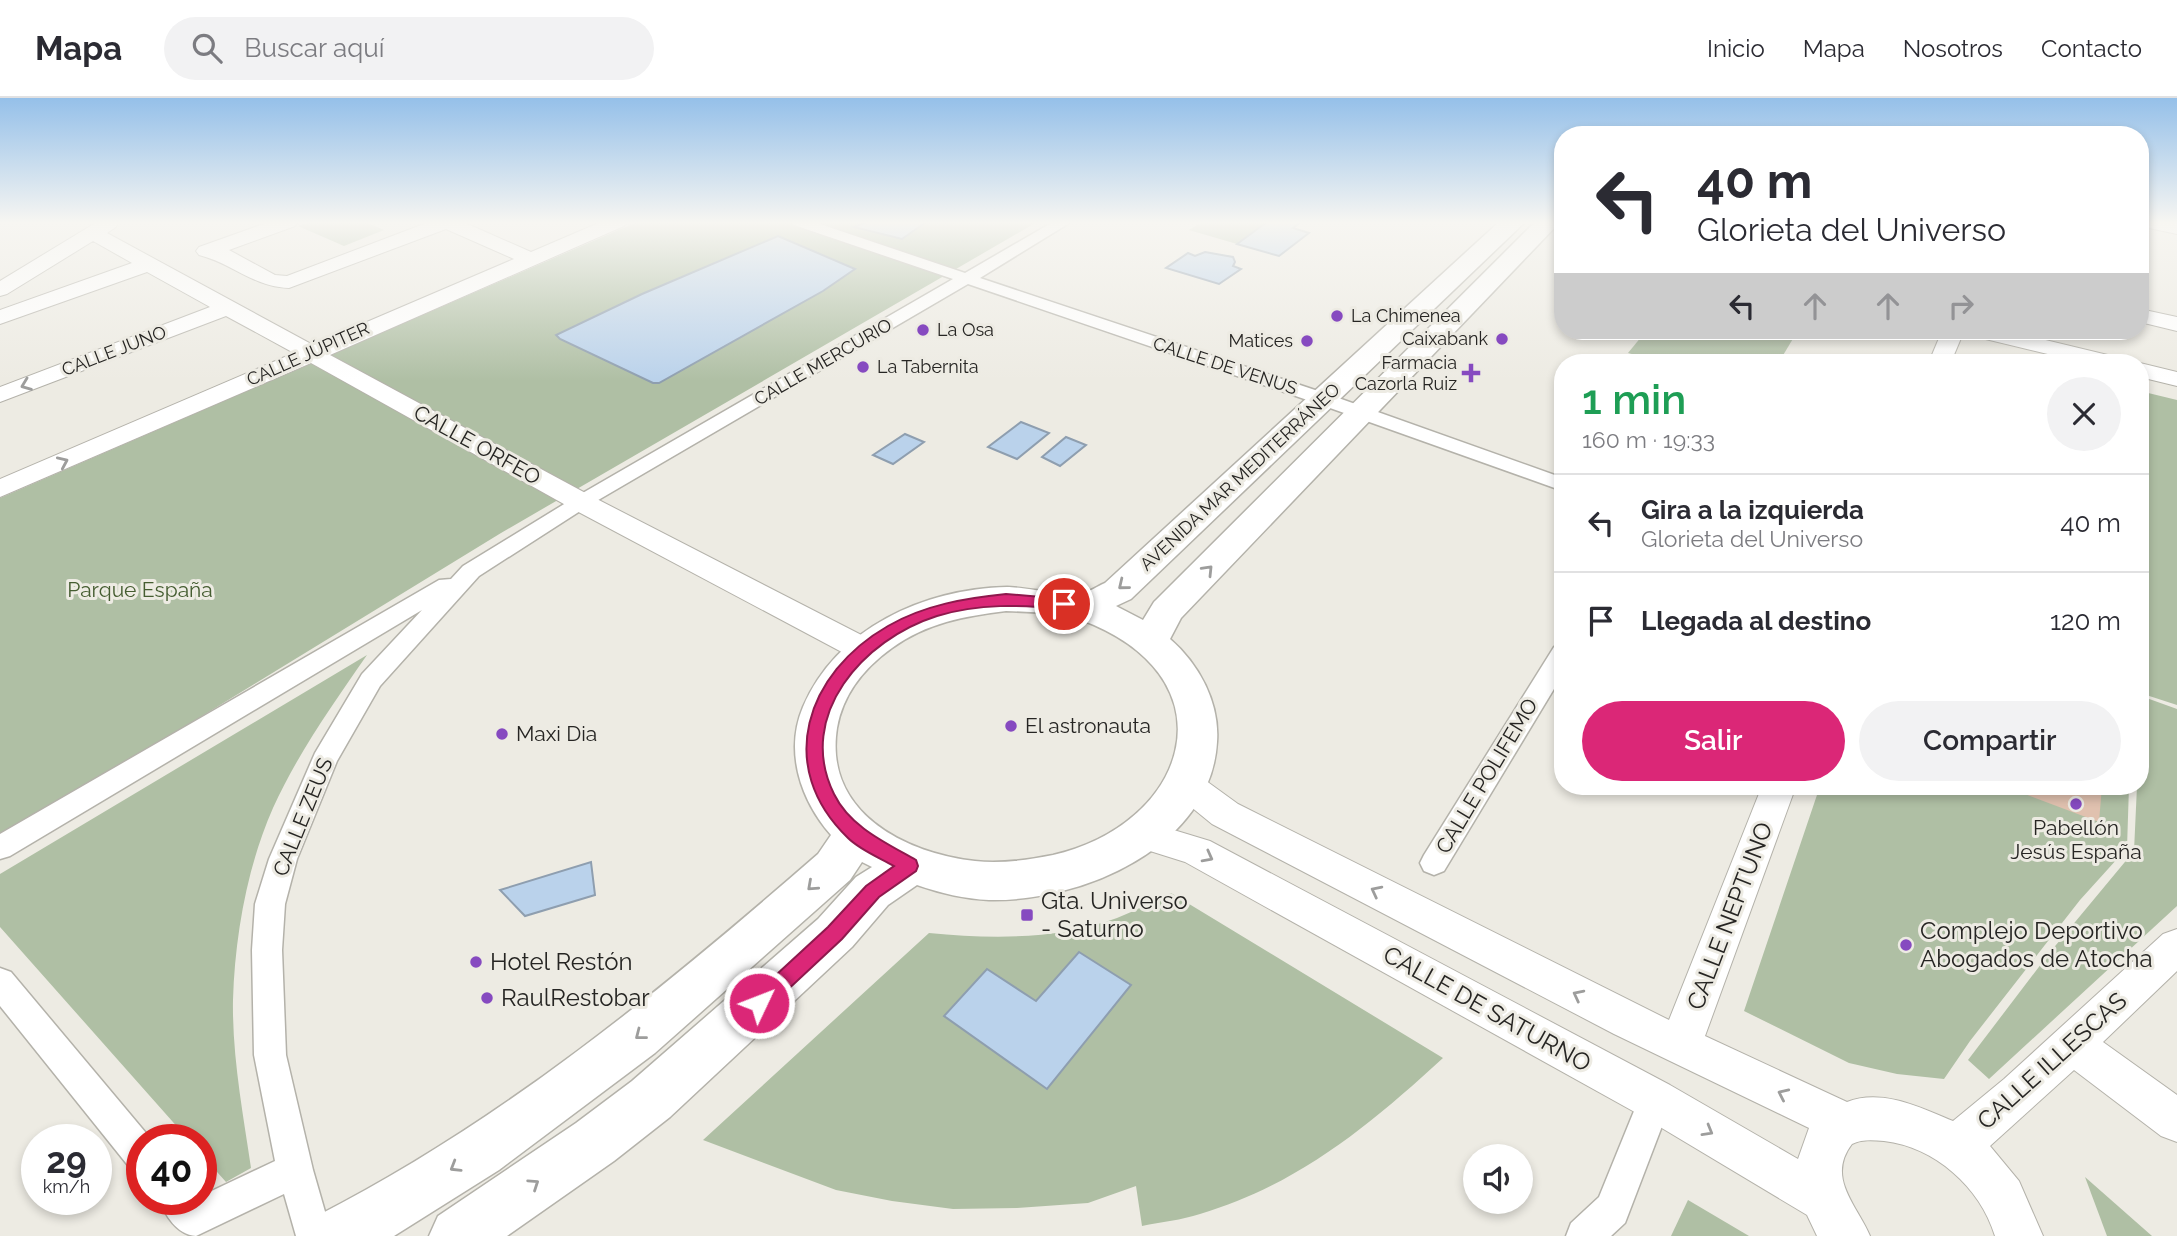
<!DOCTYPE html>
<html lang="es">
<head>
<meta charset="utf-8">
<style>
  body { margin:0; font-family:Raleway,sans-serif; background:#f2f2f3; color:#2b2b33; height:100vh; display:flex; flex-direction:column; font-size:26px; white-space:nowrap }
  * { box-sizing:border-box; margin:0 }
  p { font-size:23px; color:#7c7c81 }
  .icon { flex:none; width:38px; height:38px; fill:none; stroke:currentColor; stroke-width:2; stroke-linecap:round; stroke-linejoin:round }
  .map { position:relative; flex:1; overflow:hidden }
  .side { position:absolute; left:1554px; top:256px; width:595px; height:441px; display:flex; flex-direction:column; background:#fff; border-radius:28px; box-shadow:0 4px 10px #0003 }
  .side>* { flex:none }
  .banner { position:absolute; left:1554px; top:28px; width:595px; height:214px; border-radius:28px; box-shadow:0 4px 10px #0003; background:#fff; color:#2b2b33; overflow:hidden }
  .tools { position:absolute; left:1463px; top:1046px; display:grid; gap:14px }
  .tools a { display:grid; place-items:center; width:70px; height:70px; border-radius:50%; background:#fff; box-shadow:0 4px 10px #0003; font-size:35px }
  .speed { position:absolute; left:21px; top:1026px; display:flex; gap:14px; font-size:35px; font-weight:700; text-align:center }
  .speed>* { display:grid; place-content:center; width:91px; height:91px; border-radius:50%; background:#fff; box-shadow:0 4px 10px #0003; line-height:1 }
  .speed small { font-size:18px; font-weight:400 }
  .speed .limit { border:10px solid #d22; background:#fff; color:#111 }
  .pin { position:absolute; display:grid; place-items:center; width:60px; height:60px; color:#fff; margin:-30px; border:4px solid #fff; border-radius:50%; box-shadow:0 2px 7px #0007 }
  .me { position:absolute; width:77px; margin:-38px; rotate:47deg; stroke-linejoin:round; filter:drop-shadow(0 0 5px #0008) }
  .turn { display:flex; align-items:center; gap:24px; height:147px; padding:0 28px; font-size:32px }
  .turn .icon { width:91px; height:91px; stroke-width:2.5 }
  .turn b { display:block; font-size:49px; line-height:60px }
  .lanes { display:flex; align-items:center; height:66px; padding:0 28px; background:#0003; justify-content:center; gap:35px; direction:ltr }
  .lanes .off { opacity:.35 }
  .round { display:grid; place-items:center; flex:none; width:74px; height:74px; border-radius:37px; background:#f2f2f3 }
  .headline { display:flex; align-items:center; justify-content:space-between; height:119px; padding:0 28px }
  h1 { font-size:42px; font-weight:600; line-height:52px; color:#1e9e55 }
  .button { display:flex; gap:14px; margin-top:auto; padding:14px 28px }
  .button a { flex:1; height:80px; border-radius:42px; background:#db2777; color:#fff; font-size:28px; font-weight:600; line-height:80px; text-align:center }
  .button a+a { background:#f2f2f3; color:#2b2b33 }
  ul { padding:0; list-style:none }
  li { display:flex; align-items:center; gap:21px; height:98px; padding:0 28px; border-top:2px solid #e1e1e2 }
  li div { flex:1 }
  li b { display:block; font-size:26px }
  li em { font-style:normal }
  header { display:flex; align-items:center; gap:42px; box-sizing:border-box; height:98px; padding:0 35px; background:#fff; border-bottom:2px solid #e1e1e2 }
  header strong { font-size:33px }
  nav { display:flex; gap:38px; margin-inline-start:auto; font-size:24px }
  .search { width:490px; height:63px; background:#f2f2f3; display:flex; align-items:center; gap:18px; box-sizing:border-box; padding:0 24px; border-radius:38px; color:#7c7c81; font-size:26px }
  .map>svg:first-child { display:block }
</style>
</head>
<body>
<header>
<strong>Mapa</strong>
<div class="search"><svg class="icon" aria-label="search" viewBox="0 0 24 24"><circle cx="10" cy="10" r="6"/><path d="M15 15l6 6"/></svg>Buscar aquí</div>
<nav><a>Inicio</a><a>Mapa</a><a>Nosotros</a><a>Contacto</a></nav>
</header>
<div class="map">
<svg width="2177" height="1138" viewBox="0 0 2177 1138">
  <rect width="100%" height="100%" fill="#edebe3"/>
  <g fill="#afbfa4">
    <path d="M310,124H366L384,132L344,148L298,128Z"/>
    <path d="M637,124H1037L501,435L127,664L0,735V400Z"/>
    <path d="M1202,124H1268L1237,146L1189,132Z"/>
    <path d="M1646,233H1772L1794,239L1779,264H1661L1628,255Z"/>
    <path d="M2140,293L2177,302V607L2140,595Z"/>
    <path d="M367,557C333,606 298,655 273,710C247,769 235,838 233,902C232,958 243,1015 251,1070L226,1084L201,1056V1041H188L0,829V776Z"/>
    <path d="M2141,598L2177,611V808L1989,981L1968,962L2051,853L2134,753L2137,688H2140Z"/>
    <path d="M1820,688H2129L2127,750L2080,802L1970,943L1944,981L1897,976L1849,965L1744,913Z"/>
    <path d="M1171,795L1443,960C1370,1027 1298,1087 1200,1116C1182,1122 1161,1124 1142,1128L1136,1088L1088,1105L1017,1110L953,1111L892,1103L836,1092L703,1042L929,835C993,841 1055,842 1117,820C1135,813 1153,803 1171,795Z"/>
    <path d="M2085,1079L2152,1138H2107Z"/>
    <path d="M1688,1102L1749,1138H1671Z"/>
  </g>
  <g fill="#bad2eb" stroke="#8e9eaf" stroke-width="2">
    <path d="M867,124H926L902,141L854,129Z"/>
    <path d="M1267,124H1301L1293,130L1309,135L1279,158L1237,146Z"/>
    <path d="M778,138L855,171L823,193L659,285H653L560,241L556,237L642,196Z"/>
    <path d="M1205,154L1233,159L1235,164L1233,168L1241,171L1219,186L1166,170L1188,155L1195,158Z"/>
    <path d="M1021,324L1049,335L1017,361L988,349Z"/>
    <path d="M905,336L924,344L893,366L873,357Z"/>
    <path d="M1066,339L1086,347L1060,368L1042,359Z"/>
    <path d="M591,764L595,797L525,818L500,792Z"/>
    <path d="M1079,854L1131,887L1047,991L944,918L987,871L1036,903Z"/>
  </g>
  <path fill="#e0c1af" d="M2009,688H2102L2099,724L2009,690Z"/>
  <g fill="none" stroke-linecap="round" stroke-linejoin="round">
    <defs>
      <g id="pedestrian">
        <path d="M792,124H814L965,175L1053,124H1071L980,180L1330,297L1563,380V393L1316,305L968,186L588,408L479,478L380,588L337,663L297,761L285,806L282,852L286,957L313,1072L332,1138H296L284,1096L196,1138C177,1137 165,1117 159,1101H201V1098L275,1063L254,957L252,852L255,806L269,761L315,655L362,576L422,512L10,758L0,761V736L439,482L451,481L463,468L574,400L953,181L794,127Z"/>
        <path d="M1563,547V576L1444,773L1434,777L1424,773L1420,765L1424,757L1554,549Z"/>
        <path d="M0,870L11,874L151,1041H142V1075L130,1070L0,908Z"/>
        <path d="M1655,986L1667,991L1672,1002L1625,1125L1611,1138H1566L1571,1125L1599,1099L1643,991Z"/>
      </g>
      <g id="minor">
        <path d="M97,124H118L116,129L107,135L313,247L514,161L446,131L289,190C251,188 234,166 199,157L196,153L199,149L269,124H298L295,128L229,152L275,177L287,178L429,124H463L531,154L601,124H627L624,128L330,257L591,398L875,544L880,552L875,560L864,563L853,560L571,410L311,265L0,399V381L294,255L226,218L0,304V289L210,209L147,174L0,226V212L132,165L93,143L7,196L0,198V183Z"/>
        <path d="M2140,124H2177V136L2140,128Z"/>
        <path d="M2140,211L2177,219V233L2140,224Z"/>
        <path d="M1942,233H1964L1951,264H1929Z"/>
        <path d="M1970,233H2008L2116,259L2120,264H2081L1973,238Z"/>
        <path d="M2140,265L2177,274V288L2140,279Z"/>
        <path d="M1186,673L1198,677L1238,706L1669,922L1762,688H1796L1705,938L1847,1004C1882,990 1922,1010 1953,1023L2004,981L2163,836L2177,831V873L2103,944L2177,997V1044L2161,1038L2074,972L1990,1048L2019,1083L2043,1138H1995C1980,1089 1935,1049 1884,1043C1873,1042 1862,1041 1852,1046C1826,1080 1857,1107 1870,1138H1817L1807,1117L1640,1017L1185,764L1131,747L1126,737L1131,727L1144,723L1210,743L1670,987L1798,1061L1809,1030L1614,936L1212,726L1174,695L1169,686L1174,677Z"/>
      </g>
      <path id="tertiary" d="M1499,124H1525L1131,501L1116,508L1143,522L1154,504L1535,124H1560L1181,520L1170,541C1199,566 1220,605 1217,644C1211,749 1082,804 989,802C965,801 940,795 917,787L888,807L852,849L670,1019L614,1063L507,1138H429L438,1118L576,1025L632,983L818,821L856,779L872,769L862,764L850,782L655,955L499,1072L394,1138H308L317,1118C501,1024 663,891 818,756L831,737C801,703 784,654 803,609C837,530 924,491 1007,489C1023,489 1072,499 1081,496C1089,494 1098,488 1105,485ZM1006,513C1036,514 1066,515 1094,527C1233,588 1185,727 1053,757C1028,762 1001,766 975,763C904,755 824,714 837,630C843,596 864,570 892,550C926,525 965,518 1006,513Z"/>
    </defs>
    <use href="#pedestrian" stroke="#b4b2aa" stroke-width="3"/>
    <use href="#minor" stroke="#b4b2aa" stroke-width="2"/>
    <use href="#tertiary" stroke="#b4b2aa" stroke-width="3"/>
    <use href="#pedestrian" fill="#fff" fill-rule="evenodd"/>
    <use href="#minor" fill="#fff" fill-rule="evenodd"/>
    <use href="#tertiary" fill="#fff" fill-rule="evenodd"/>
  </g>
  <defs><path id="oneway-chevron" d="M-2-3.5L2.5 0L-2 3.5" fill="none" stroke-width="1.6" stroke-linecap="round" stroke-linejoin="round" transform="scale(1.75)"/></defs>
  <g stroke="#9d9d9c">
    <use href="#oneway-chevron" transform="translate(26 287) rotate(159)"/>
    <use href="#oneway-chevron" transform="translate(63 364) rotate(-24)"/>
    <use href="#oneway-chevron" transform="translate(1208 472) rotate(-46)"/>
    <use href="#oneway-chevron" transform="translate(1123 487) rotate(141)"/>
    <use href="#oneway-chevron" transform="translate(1208 759) rotate(28)"/>
    <use href="#oneway-chevron" transform="translate(812 788) rotate(138)"/>
    <use href="#oneway-chevron" transform="translate(1376 793) rotate(-153)"/>
    <use href="#oneway-chevron" transform="translate(1578 897) rotate(-153)"/>
    <use href="#oneway-chevron" transform="translate(640 937) rotate(142)"/>
    <use href="#oneway-chevron" transform="translate(1783 996) rotate(-155)"/>
    <use href="#oneway-chevron" transform="translate(1708 1033) rotate(30)"/>
    <use href="#oneway-chevron" transform="translate(455 1069) rotate(149)"/>
    <use href="#oneway-chevron" transform="translate(534 1086) rotate(-34)"/>
  </g>
  <linearGradient id="sky" x2="0" y2="1"><stop stop-color="#95c0e9"/><stop offset="0.44" stop-color="#f7f6f2"/><stop offset="1" stop-color="#f7f6f2" stop-opacity="0"/></linearGradient>
  <rect width="2177" height="283" fill="url(#sky)"/>
  <path fill="#db2777" stroke="#8e194d" stroke-width="2" d="M1006,496L1064,501L1072,506L1064,511C1020,507 980,505 937,518C864,541 795,617 834,696C850,729 886,745 916,762L918,768L916,773L879,799L842,841L766,912L759,915L752,912L749,905L752,899L828,829L866,788L894,768C880,760 860,752 848,740C774,669 806,575 888,528C924,507 966,500 1006,496Z"/>
  <g fill="#864ac0" stroke="#edebe3" stroke-width="2.5">
    <circle cx="1337" cy="218" r="7"/>
    <circle cx="923" cy="232" r="7"/>
    <circle cx="1502" cy="241" r="7"/>
    <circle cx="1307" cy="243" r="7"/>
    <circle cx="863" cy="269" r="7"/>
    <path d="M1467.5 264.5h7v7h7v7h-7v7h-7v-7h-7v-7h7z"/>
    <circle cx="1011" cy="628" r="7"/>
    <circle cx="502" cy="636" r="7"/>
    <circle cx="2076" cy="706" r="7"/>
    <rect x="1020" y="810" width="14" height="14" rx="3.5"/>
    <circle cx="1906" cy="847" r="7"/>
    <circle cx="476" cy="864" r="7"/>
    <circle cx="487" cy="900" r="7"/>
  </g>
  <g text-anchor="middle" stroke-width="6" stroke-linejoin="round" paint-order="stroke">
    <g font-size="18" fill="#262523" stroke="#edebe3" text-anchor="start">
      <text x="1351" y="224">La Chimenea</text>
      <text x="937" y="238">La Osa</text>
      <text x="1488" y="247" text-anchor="end">Caixabank</text>
      <text x="1293" y="249" text-anchor="end">Matices</text>
      <text x="1457" y="271" text-anchor="end">Farmacia<tspan x="1457" dy="21">Cazorla Ruiz</tspan></text>
      <text x="877" y="275">La Tabernita</text>
    </g>
    <g font-size="18" fill="#262523" stroke="#edebe3">
      <text transform="translate(114 253) rotate(-21)" y="6">CALLE JUNO</text>
      <text transform="translate(308 256) rotate(-24)" y="6">CALLE JÚPITER</text>
      <text transform="translate(823 264) rotate(-30)" y="6">CALLE MERCURIO</text>
      <text transform="translate(1225 268) rotate(18)" y="6">CALLE DE VENUS</text>
      <text transform="translate(1240 379) rotate(-43)" y="6">AVENIDA MAR MEDITERRÁNEO</text>
    </g>
    <g font-size="21" fill="#262523" stroke="#edebe3">
      <text transform="translate(477 347) rotate(29)" y="7">CALLE ORFEO</text>
      <text transform="translate(1487 678) rotate(-59)" y="7">CALLE POLIFEMO</text>
      <text transform="translate(303 719) rotate(-68)" y="7">CALLE ZEUS</text>
    </g>
    <g font-size="21" fill="#455d31" stroke="#edebe3">
      <text x="140" y="499">Parque España</text>
    </g>
    <g font-size="21" fill="#262523" stroke="#edebe3" text-anchor="start">
      <text x="1025" y="635">El astronauta</text>
      <text x="516" y="643">Maxi Dia</text>
      <text x="2076" y="737" text-anchor="middle">Pabellón<tspan x="2076" dy="24">Jesús España</tspan></text>
    </g>
    <g font-size="24" fill="#262523" stroke="#edebe3" text-anchor="start">
      <text x="1041" y="811">Gta. Universo<tspan x="1041" dy="28">- Saturno</tspan></text>
      <text x="1920" y="841">Complejo Deportivo<tspan x="1920" dy="28">Abogados de Atocha</tspan></text>
      <text x="490" y="872">Hotel Restón</text>
      <text x="501" y="908">RaulRestobar</text>
    </g>
    <g font-size="24" fill="#262523" stroke="#edebe3">
      <text transform="translate(1730 818) rotate(-69)" y="8">CALLE NEPTUNO</text>
      <text transform="translate(1487 911) rotate(29)" y="8">CALLE DE SATURNO</text>
      <text transform="translate(2052 963) rotate(-42)" y="8">CALLE ILLESCAS</text>
    </g>
  </g>
</svg>
<div class="tools">
<a><svg class="icon" aria-label="sound" viewBox="0 0 24 24"><path d="M4 9h4l5-4v14l-5-4H4zM17 9q2 3 0 6"/></svg></a>
</div>
<div class="speed"><div>29<small>km/h</small></div><div class="limit">40</div></div>
<div class="pin" style="left:1064px;top:506px;background:#d93025"><svg class="icon" aria-label="arrive" viewBox="0 0 24 24"><path d="M6 21V4h12l-3 4 3 4H6"/></svg></div>
<svg class="me" style="left:759px;top:905px" viewBox="-20 -20 40 40"><circle r="17" fill="#db2777" stroke="#fff" stroke-width="3"/><path d="M0-11L8 9 0 5-8 9z" fill="#fff"/></svg>
<div class="banner">
<div class="turn"><svg class="icon" aria-label="left" viewBox="0 0 24 24"><path d="M17 20v-9H6M10 6l-5 5 5 5"/></svg><div><b>40 m</b>Glorieta del Universo</div></div>
<div class="lanes"><svg class="icon" aria-label="left" viewBox="0 0 24 24"><path d="M17 20v-9H6M10 6l-5 5 5 5"/></svg><svg class="icon off" aria-label="ahead" viewBox="0 0 24 24"><path d="M12 20V5M6 11l6-6 6 6"/></svg><svg class="icon off" aria-label="ahead" viewBox="0 0 24 24"><path d="M12 20V5M6 11l6-6 6 6"/></svg><svg class="icon off" aria-label="right" viewBox="0 0 24 24"><path d="M7 20v-9h11M14 6l5 5-5 5"/></svg></div>
</div>
<section class="side">
<div class="headline"><div><h1>1 min</h1><p>160 m · 19:33</p></div><a class="round"><svg class="icon" aria-label="close" viewBox="0 0 24 24"><path d="M6 6l12 12M18 6L6 18"/></svg></a></div>
<ul>
<li><svg class="icon" aria-label="left" viewBox="0 0 24 24"><path d="M17 20v-9H6M10 6l-5 5 5 5"/></svg><div><b>Gira a la izquierda</b><p>Glorieta del Universo</p></div><em>40 m</em></li>
<li><svg class="icon" aria-label="arrive" viewBox="0 0 24 24"><path d="M6 21V4h12l-3 4 3 4H6"/></svg><div><b>Llegada al destino</b></div><em>120 m</em></li>
</ul>
<div class="button"><a>Salir</a><a>Compartir</a></div>
</section>
</div>
</body>
</html>
